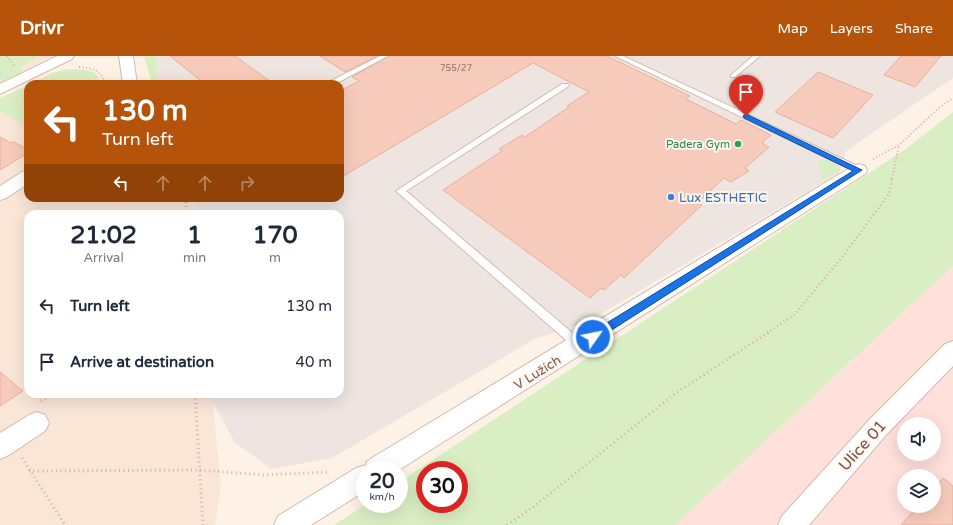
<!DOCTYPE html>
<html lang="en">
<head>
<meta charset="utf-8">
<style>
  body { margin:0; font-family:"Varela Round",sans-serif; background:#f2f2f3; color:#1f2937; height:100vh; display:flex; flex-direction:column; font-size:15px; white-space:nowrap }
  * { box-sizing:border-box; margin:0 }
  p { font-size:13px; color:#747a83 }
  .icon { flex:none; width:22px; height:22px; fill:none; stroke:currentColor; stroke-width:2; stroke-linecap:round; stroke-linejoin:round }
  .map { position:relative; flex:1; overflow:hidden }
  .drawer { position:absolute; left:24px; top:154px; width:320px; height:188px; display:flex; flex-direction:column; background:#fff; border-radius:12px; box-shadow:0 4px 16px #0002 }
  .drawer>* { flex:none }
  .banner { position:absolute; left:24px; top:24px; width:320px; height:122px; border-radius:12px; box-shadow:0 4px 16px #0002; background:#b45309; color:#fff; overflow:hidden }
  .controls { position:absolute; left:897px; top:361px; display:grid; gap:8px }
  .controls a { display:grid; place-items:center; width:44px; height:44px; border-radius:50%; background:#fff; box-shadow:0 4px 16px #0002; font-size:20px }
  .speed { position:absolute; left:356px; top:405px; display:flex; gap:8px; font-size:20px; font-weight:700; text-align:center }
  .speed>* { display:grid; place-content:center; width:52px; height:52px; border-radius:50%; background:#fff; box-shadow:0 4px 16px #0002; line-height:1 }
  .speed small { font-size:10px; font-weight:400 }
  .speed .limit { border:6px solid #d22; background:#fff; color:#111 }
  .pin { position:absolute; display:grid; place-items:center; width:34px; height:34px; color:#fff; margin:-41px -17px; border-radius:50% 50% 50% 0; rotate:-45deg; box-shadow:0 0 4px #0007 }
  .pin .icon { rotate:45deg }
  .me { position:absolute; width:44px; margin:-22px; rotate:57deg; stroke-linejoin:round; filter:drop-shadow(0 0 3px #0008) }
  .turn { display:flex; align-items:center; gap:14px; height:84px; padding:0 12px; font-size:18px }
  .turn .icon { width:52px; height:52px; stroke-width:2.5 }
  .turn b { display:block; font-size:28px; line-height:34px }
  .lanes { display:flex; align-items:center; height:38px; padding:0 12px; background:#0003; justify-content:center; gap:20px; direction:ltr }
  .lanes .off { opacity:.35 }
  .eta { display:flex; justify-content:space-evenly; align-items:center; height:68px; text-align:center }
  .eta b { font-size:24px; font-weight:700; line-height:28px }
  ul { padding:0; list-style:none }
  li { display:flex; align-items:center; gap:12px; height:56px; padding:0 12px }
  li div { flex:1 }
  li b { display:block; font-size:15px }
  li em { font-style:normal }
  header { display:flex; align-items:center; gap:24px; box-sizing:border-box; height:56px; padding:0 20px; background:#b45309; color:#fff }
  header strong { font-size:19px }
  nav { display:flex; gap:22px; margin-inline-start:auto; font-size:14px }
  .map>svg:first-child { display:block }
</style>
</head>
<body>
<header>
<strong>Drivr</strong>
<nav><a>Map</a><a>Layers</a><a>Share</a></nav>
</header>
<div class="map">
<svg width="953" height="469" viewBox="0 0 953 469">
  <rect width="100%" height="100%" fill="#fef2e7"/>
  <g fill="#f9e6d7">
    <path d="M0,0H52L0,28Z"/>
    <path d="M0,56L28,71V142H195L197,158H28V338H212L221,432L215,469H0Z"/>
  </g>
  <path fill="#ffe0da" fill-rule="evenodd" d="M953,210V469H675ZM904,368H934V398H904ZM904,420H934V450H904Z"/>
  <path fill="#eee5e0" d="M156,0H953V22L846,95L839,117L587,266L535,283L332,402L271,413L234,386L213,346L212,338H340V158H197L195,142H340V28H157Z"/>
  <g fill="#daeec3" fill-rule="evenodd">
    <path d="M0,0H41L20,11L24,16L0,28Z"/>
    <path d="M144,0H156L157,28H152Z"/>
    <path d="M68,13C78,14 89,11 98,20L99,28H30L52,17Z"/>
    <path d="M28,29V71L0,56V42Z"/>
    <path d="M953,56V210L675,469H334L366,448H399V426L907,92ZM425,414H459V448H425Z"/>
    <path d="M825,103L835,107L841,115L823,124L818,105Z"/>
  </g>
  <g fill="#f6cbbc" stroke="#ebae9a">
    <path d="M170,0H235L274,28H205Z"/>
    <path d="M320,0H377L345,16Z"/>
    <path d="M389,0H607L690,40L686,43L736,68L741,64L771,79L762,87L769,91L745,112L749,115L731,126L724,122L698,146L702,149L624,222L621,219L604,234L601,232L590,242L443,134L502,95L499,93L522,79L525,81L569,51L567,50L589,36L533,7L340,122V35L359,25L352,21Z"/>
    <path d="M901,0H941L915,31L884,19Z"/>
    <path d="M818,16L873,39L833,82L775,56Z"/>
    <path d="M0,81L11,87L14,86L28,94V97L0,114Z"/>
    <path d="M0,316L23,335L0,350Z"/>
    <path d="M943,422L953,430V469H901L918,450H934V432Z"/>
  </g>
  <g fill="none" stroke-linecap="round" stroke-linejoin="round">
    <defs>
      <g id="service">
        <path d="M380,0H388L335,28H325Z"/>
        <path d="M615,0H623L862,112L863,114L859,117L856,116Z"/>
        <path d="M753,0H760L735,21H731V19Z"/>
        <path d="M562,28H568L569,30L406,135L583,286L584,289L583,292L579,294L575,292L396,135Z"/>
      </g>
      <g id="minor">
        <path d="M57,0H74L72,3L0,38V28Z"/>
        <path d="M119,0H133L137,28H123Z"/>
        <path d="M859,108L865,110L867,114L865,118L399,414H365V435L311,469H274L278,460L356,412L366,409L367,405L853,110Z"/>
        <path d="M28,114V128L6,142L0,144V130L22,116Z"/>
        <path d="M953,285V310L886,379L809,469H778L782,460L870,363L945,288Z"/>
        <path d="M37,356L45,359L49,367L45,375L9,399L0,403V377L29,359Z"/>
      </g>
    </defs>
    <use href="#service" stroke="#d4baae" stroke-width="2"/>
    <use href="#minor" stroke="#d4baae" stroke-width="2"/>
    <g stroke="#dcae9e" stroke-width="2" stroke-dasharray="1 2.5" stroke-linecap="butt">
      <path d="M7,0L14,9"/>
      <path d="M79,11C91,12 102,14 105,28"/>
      <path d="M873,103L899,89L939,52L953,42"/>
      <path d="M892,123L899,89"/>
    </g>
    <g stroke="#dcae9e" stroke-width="2.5" stroke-dasharray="1 3" stroke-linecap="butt">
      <path d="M185,142L187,158"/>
      <path d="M767,277L794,259L843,200L889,138L892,122"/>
    </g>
    <g stroke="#dcae9e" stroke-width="3" stroke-dasharray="1 3.5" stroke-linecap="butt">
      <path d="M195,338L203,469"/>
      <path d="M41,345L53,338"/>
      <path d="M22,402L65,469"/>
      <path d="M29,415L199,414L263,419L327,416"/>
      <path d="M507,469L532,452L676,337L769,276"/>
    </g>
    <use href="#service" fill="#fff" fill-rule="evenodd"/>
    <use href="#minor" fill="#fff" fill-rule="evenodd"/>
  </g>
  <path fill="#1a73e8" stroke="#114b97" d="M746,58L862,114L596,284L593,285L589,284L588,281L589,278L853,115L744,62L743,60Z"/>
  <circle fill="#2e9e5b" stroke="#fff7ef" stroke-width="1.5" cx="738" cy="88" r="4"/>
  <circle fill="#3f7fe0" stroke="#fff7ef" stroke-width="1.5" cx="671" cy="141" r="4"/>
  <g text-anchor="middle" stroke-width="4" stroke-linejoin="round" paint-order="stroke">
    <g font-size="9" fill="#9a7165">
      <text x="456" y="15">755/27</text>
    </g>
    <g font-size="11" fill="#27864d" stroke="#fff7ef" text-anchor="end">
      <text x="730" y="92">Padera Gym</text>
    </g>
    <g font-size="13" fill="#366cbe" stroke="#fff7ef" text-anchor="start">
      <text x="679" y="146">Lux ESTHETIC</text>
    </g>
    <g font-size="13" fill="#7b5348" stroke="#fff7ef">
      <text transform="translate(537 316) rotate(-32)" y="5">V Lužích</text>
    </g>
    <g font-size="16" fill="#7b5348" stroke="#fff7ef">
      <text transform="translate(862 389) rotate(-48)" y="6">Ulice 01</text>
    </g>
  </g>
</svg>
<div class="controls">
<a><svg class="icon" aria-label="sound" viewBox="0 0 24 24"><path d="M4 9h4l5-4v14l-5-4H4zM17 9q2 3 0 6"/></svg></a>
<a><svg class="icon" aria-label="layers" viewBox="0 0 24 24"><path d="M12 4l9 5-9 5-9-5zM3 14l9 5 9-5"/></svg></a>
</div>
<div class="speed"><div>20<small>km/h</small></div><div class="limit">30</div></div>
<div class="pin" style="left:746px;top:60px;background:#d93025"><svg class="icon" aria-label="arrive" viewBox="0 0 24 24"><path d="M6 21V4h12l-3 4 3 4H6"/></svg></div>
<svg class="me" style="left:593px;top:281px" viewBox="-20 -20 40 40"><circle r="17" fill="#1a73e8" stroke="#fff" stroke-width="3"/><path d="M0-11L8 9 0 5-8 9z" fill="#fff"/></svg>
<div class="banner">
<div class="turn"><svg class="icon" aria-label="left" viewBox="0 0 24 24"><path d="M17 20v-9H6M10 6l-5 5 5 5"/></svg><div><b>130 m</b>Turn left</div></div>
<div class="lanes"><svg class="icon" aria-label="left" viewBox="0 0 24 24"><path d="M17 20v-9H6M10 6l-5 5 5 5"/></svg><svg class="icon off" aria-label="ahead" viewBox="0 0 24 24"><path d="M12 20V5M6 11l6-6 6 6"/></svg><svg class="icon off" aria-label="ahead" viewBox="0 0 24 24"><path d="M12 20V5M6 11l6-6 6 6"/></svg><svg class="icon off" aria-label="right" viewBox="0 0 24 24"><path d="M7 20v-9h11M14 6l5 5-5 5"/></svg></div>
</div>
<section class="drawer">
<div class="eta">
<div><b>21:02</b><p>Arrival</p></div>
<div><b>1</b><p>min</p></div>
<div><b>170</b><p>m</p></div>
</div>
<ul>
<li><svg class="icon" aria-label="left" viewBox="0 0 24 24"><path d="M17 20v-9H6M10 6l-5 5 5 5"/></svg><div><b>Turn left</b></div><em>130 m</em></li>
<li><svg class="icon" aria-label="arrive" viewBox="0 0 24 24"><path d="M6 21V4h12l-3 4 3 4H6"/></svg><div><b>Arrive at destination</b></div><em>40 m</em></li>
</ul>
</section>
</div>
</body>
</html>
